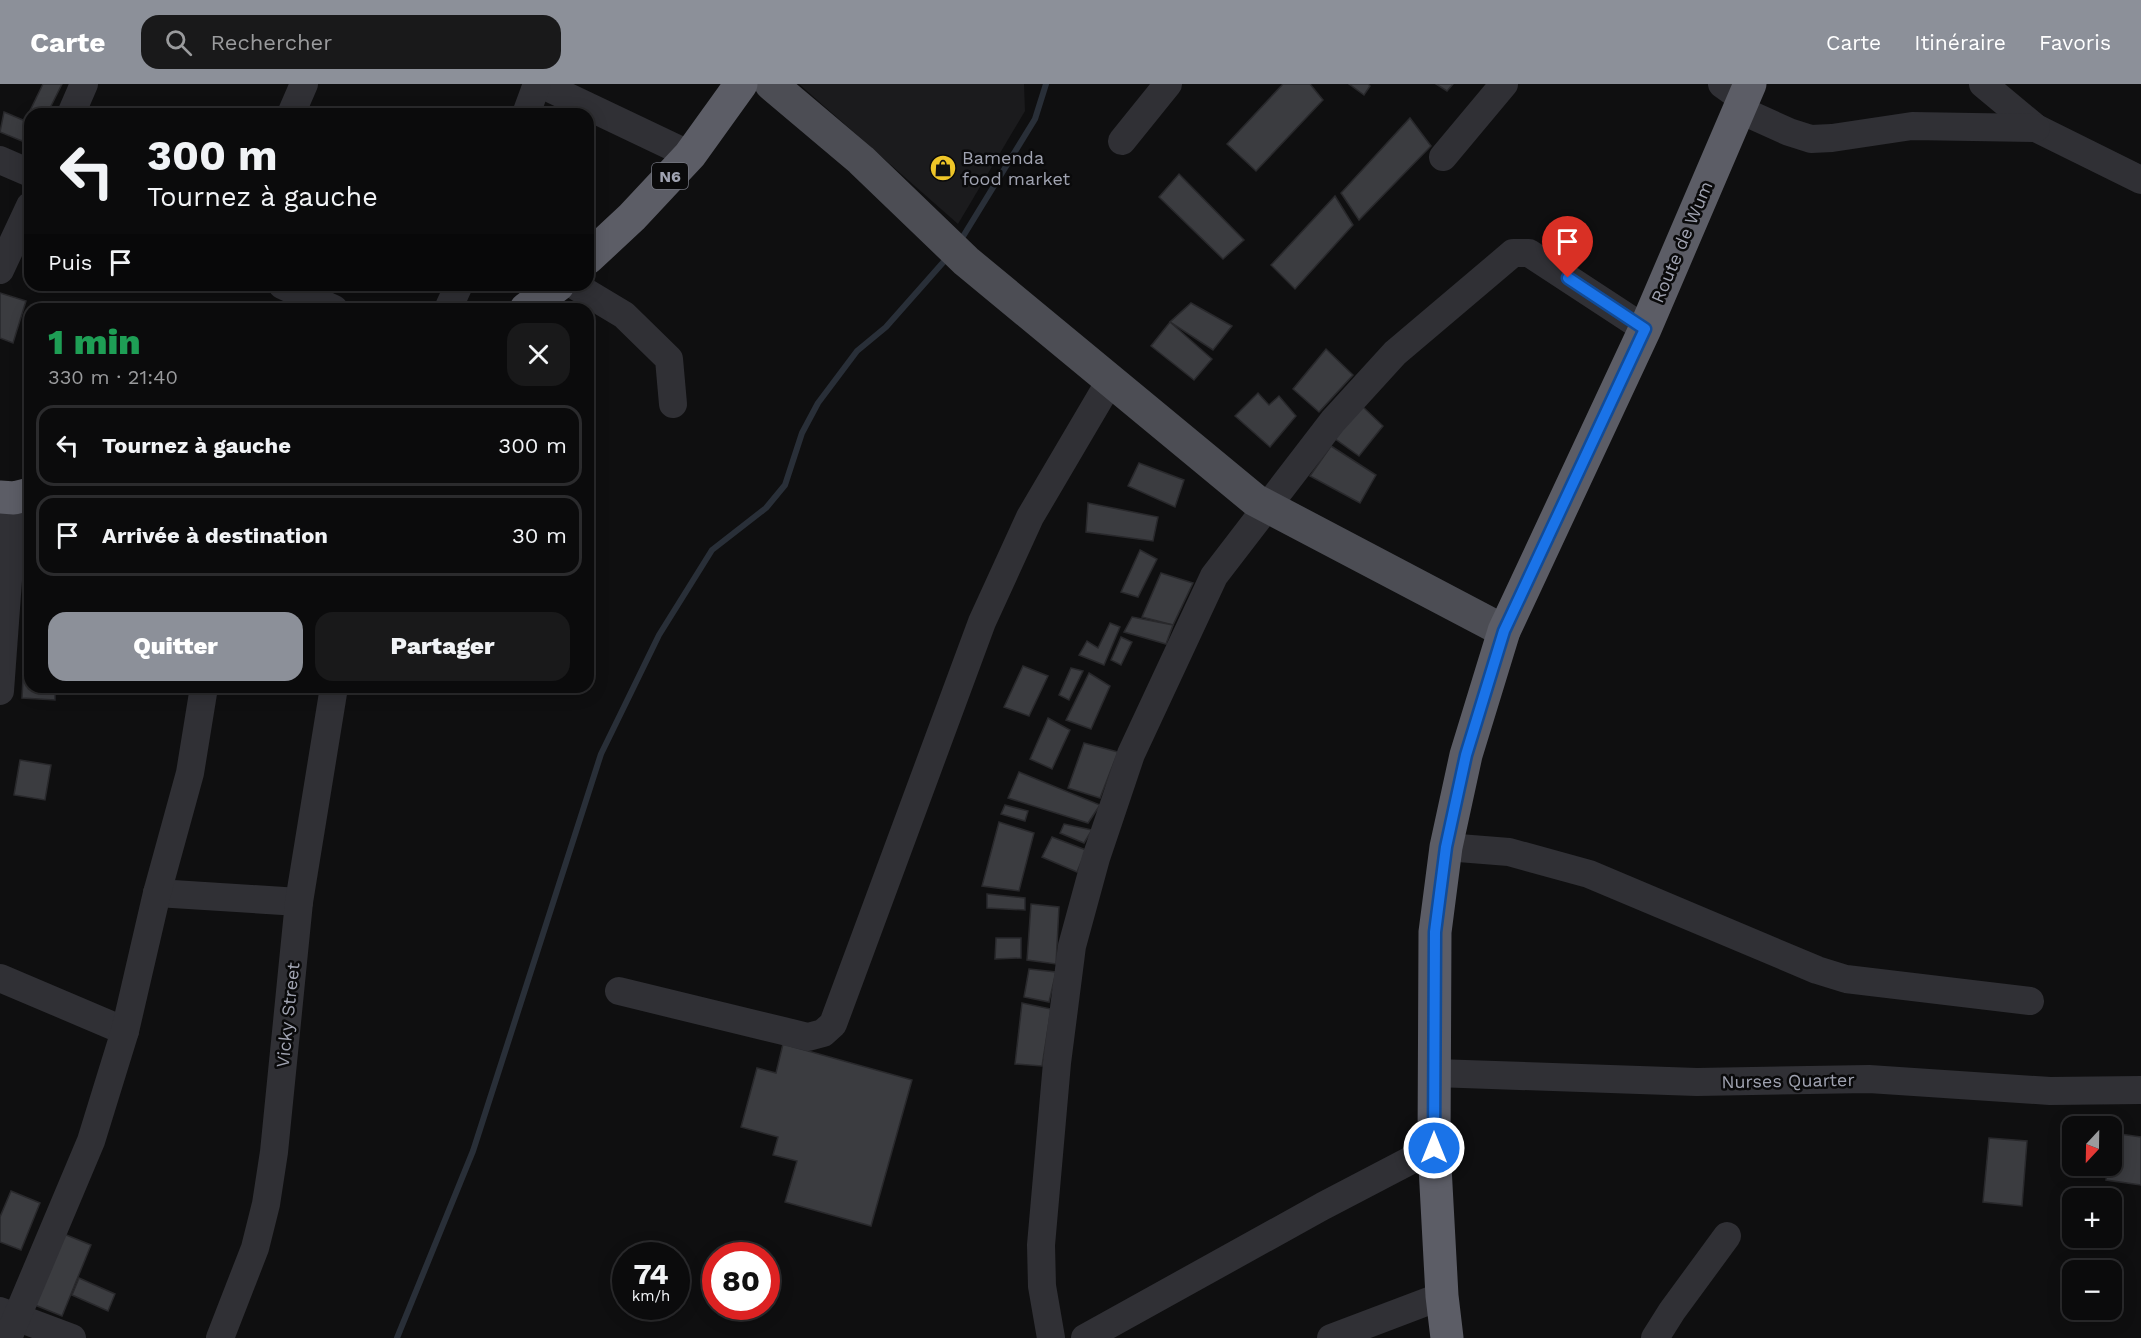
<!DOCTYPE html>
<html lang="fr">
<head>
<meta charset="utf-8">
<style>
  body { margin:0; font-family:"Work Sans",sans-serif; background:#19191a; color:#f1f3f6; height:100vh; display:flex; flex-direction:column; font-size:22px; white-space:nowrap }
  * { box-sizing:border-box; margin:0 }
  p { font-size:20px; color:#9a9b9d }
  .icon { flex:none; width:33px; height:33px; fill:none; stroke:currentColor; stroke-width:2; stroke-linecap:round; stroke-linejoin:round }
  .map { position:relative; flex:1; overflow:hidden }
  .details { position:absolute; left:24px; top:219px; width:570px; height:390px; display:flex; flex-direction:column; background:#0b0b0c; border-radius:18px; box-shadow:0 3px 15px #0003,0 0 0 2px #2b2b2d }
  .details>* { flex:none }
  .top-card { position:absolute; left:24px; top:24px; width:570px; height:183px; border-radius:18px; box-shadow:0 3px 15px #0003,0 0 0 2px #2b2b2d; background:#0b0b0c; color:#f1f3f6; overflow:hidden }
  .needle { width:39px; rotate:202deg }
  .buttons { position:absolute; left:2062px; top:1032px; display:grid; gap:12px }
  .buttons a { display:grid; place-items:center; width:60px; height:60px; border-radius:12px; background:#0b0b0c; box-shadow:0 3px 15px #0003,0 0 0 2px #2b2b2d; font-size:30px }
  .speed { position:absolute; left:612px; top:1158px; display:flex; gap:12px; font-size:30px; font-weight:700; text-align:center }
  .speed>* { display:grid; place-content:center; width:78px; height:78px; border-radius:50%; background:#0b0b0c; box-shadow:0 3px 15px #0003,0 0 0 2px #2b2b2d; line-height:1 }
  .speed small { font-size:15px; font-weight:400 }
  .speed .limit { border:9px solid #d22; background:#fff; color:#111 }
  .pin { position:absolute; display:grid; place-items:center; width:51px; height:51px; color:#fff; margin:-62px -26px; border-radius:50% 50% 50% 0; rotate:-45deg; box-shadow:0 0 6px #0007 }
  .pin .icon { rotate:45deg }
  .me { position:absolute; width:66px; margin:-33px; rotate:0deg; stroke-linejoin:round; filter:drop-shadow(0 0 4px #0008) }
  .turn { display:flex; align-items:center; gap:21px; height:126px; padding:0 24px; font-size:27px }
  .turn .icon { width:78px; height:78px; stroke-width:2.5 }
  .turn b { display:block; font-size:42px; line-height:51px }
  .then { display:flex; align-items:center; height:57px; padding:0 24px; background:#0003; gap:12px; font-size:22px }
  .round { display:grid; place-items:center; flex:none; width:63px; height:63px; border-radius:18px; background:#19191a }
  .headline { display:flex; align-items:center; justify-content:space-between; height:102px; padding:0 24px }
  h1 { font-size:36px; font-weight:800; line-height:45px; color:#1e9e55 }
  .action { display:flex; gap:12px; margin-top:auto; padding:12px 24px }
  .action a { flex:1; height:69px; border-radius:18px; background:#8c9099; color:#fff; font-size:24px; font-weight:800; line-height:69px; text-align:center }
  .action a+a { background:#19191a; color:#f1f3f6 }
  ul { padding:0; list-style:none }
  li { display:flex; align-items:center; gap:18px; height:81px; margin:0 12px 9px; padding:0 12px; border:3px solid #2b2b2d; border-radius:18px }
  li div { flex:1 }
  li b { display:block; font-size:22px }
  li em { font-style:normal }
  header { display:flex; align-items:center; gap:36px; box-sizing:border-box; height:84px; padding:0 30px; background:#8c9099; color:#fff }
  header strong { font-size:28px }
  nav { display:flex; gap:33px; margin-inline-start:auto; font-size:21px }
  .search { width:420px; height:54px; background:#19191a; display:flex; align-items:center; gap:15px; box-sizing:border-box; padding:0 21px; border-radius:18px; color:#9a9b9d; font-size:22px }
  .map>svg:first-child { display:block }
</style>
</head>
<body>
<header>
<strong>Carte</strong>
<div class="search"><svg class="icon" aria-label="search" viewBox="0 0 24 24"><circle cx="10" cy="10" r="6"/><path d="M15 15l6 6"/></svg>Rechercher</div>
<nav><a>Carte</a><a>Itinéraire</a><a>Favoris</a></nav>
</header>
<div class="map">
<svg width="2141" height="1254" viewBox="0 0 2141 1254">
  <rect width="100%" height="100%" fill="#0f0f10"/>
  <path fill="#1b1b1d" d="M799,0H1024L1025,27L958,140Z"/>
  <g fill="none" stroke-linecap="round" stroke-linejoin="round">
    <g stroke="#292f38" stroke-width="6">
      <path d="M959,159L1035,35L1046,0"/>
      <path d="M397,1254L473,1067L601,670L659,551L712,466L766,424L785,401L802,349L818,319L857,267L886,243L947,174"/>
    </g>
  </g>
  <g fill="#3b3c40" stroke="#29292c" stroke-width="1.5">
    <path d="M43,0H62L47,30H30V38L26,35Z"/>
    <path d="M1283,0H1310L1323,16L1256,87L1227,60Z"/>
    <path d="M1349,0H1368L1370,2L1364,11Z"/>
    <path d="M1436,0H1453L1447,7Z"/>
    <path d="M4,28L30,39L22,57L0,48Z"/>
    <path d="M1410,34L1431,62L1359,136L1341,109Z"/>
    <path d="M1179,90L1244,156L1223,175L1159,113Z"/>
    <path d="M1335,112L1353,141L1295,205L1271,181Z"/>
    <path d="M0,209L26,217L13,259L0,254Z"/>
    <path d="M1191,219L1232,242L1213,266L1170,238Z"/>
    <path d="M1170,238L1212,275L1194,296L1151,262Z"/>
    <path d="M1326,265L1353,291L1319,328L1293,305Z"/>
    <path d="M1258,309L1269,321L1279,312L1296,332L1270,363L1235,332Z"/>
    <path d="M1362,322L1383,342L1359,372L1334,354Z"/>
    <path d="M1331,362L1376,391L1360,419L1310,392Z"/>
    <path d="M1139,379L1184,396L1175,423L1128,402Z"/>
    <path d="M1088,419L1158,433L1153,457L1086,448Z"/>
    <path d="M1140,466L1157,475L1138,513L1121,508Z"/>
    <path d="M1161,489L1193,499L1173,541L1142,533Z"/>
    <path d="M1132,533L1173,541L1166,560L1124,548Z"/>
    <path d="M1110,539L1120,543L1104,581L1079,571L1087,557L1098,564Z"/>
    <path d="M1121,553L1132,558L1121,581L1111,576Z"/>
    <path d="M25,554L30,555V603H55V616L22,614Z"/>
    <path d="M1023,582L1048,592L1029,632L1004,623Z"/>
    <path d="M1071,584L1083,587L1069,616L1059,611Z"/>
    <path d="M1089,589L1110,602L1091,645L1066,636Z"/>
    <path d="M1048,634L1070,646L1052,685L1030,675Z"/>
    <path d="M1084,659L1118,668L1100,714L1068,704Z"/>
    <path d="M20,676L51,681L45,716L14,711Z"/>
    <path d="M1019,688L1100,721L1088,739L1008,714Z"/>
    <path d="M1005,721L1028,727L1025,737L1001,730Z"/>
    <path d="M999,738L1034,749L1019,807L982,802Z"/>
    <path d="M1064,740L1092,746L1084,759L1060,749Z"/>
    <path d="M1052,753L1086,766L1077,788L1042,773Z"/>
    <path d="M987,810L1025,814V826L987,824Z"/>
    <path d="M1031,820L1059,823L1056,880L1027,876Z"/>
    <path d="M996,854H1021V874L995,875Z"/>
    <path d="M1029,885L1056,888L1049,918L1024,913Z"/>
    <path d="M1022,919L1051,925L1042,982L1015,980Z"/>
    <path d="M783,960L912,996L871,1142L785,1118L797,1077L773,1071L778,1053L741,1043L757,984L776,989Z"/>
    <path d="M2113,1049L2141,1053V1101L2106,1096L2108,1082H2112Z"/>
    <path d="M1989,1054L2027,1057L2022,1122L1983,1118Z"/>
    <path d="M11,1107L40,1119L21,1166L0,1158V1133Z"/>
    <path d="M59,1148L91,1161L62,1232L30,1219Z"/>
    <path d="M79,1194L115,1210L108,1227L72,1211Z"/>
  </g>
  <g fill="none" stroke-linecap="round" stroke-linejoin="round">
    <g stroke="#303035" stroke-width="28">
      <path d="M541,0L690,71"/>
      <path d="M1722,0L1743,15"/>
      <path d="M1983,0L2036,44L2141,96"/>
      <path d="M1738,25L1789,48L1811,55L1832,54L1912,42L2036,44"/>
      <path d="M71,30L84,0"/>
      <path d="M291,30L304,0"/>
      <path d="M526,30L537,0"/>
      <path d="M1122,57L1168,0"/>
      <path d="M1443,73L1504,0"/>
      <path d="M0,76L30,89"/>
      <path d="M0,186L30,122"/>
      <path d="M282,201L334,225"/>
      <path d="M574,201L624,231L669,275L673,320"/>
      <path d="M448,225L459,201"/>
      <path d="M0,607L14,414"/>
      <path d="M1446,763L1509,768L1589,790L1817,886L1846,895L2030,917"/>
      <path d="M157,809L299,818"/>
      <path d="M0,894L125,947"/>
      <path d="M619,907L808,953L823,949L833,940L982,538L1030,433L1110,297"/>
      <path d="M1435,989L1697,998L1869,995L2050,1007L2141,1006"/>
      <path d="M0,1227L72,1254"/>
      <path d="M8,1254L91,1057L125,947L157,809L190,689L204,603"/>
      <path d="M220,1254L255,1164L266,1120L274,1068L299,818L334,603"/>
      <path d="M1051,1254L1042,1202L1041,1161L1057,979L1072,862L1096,774L1131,670L1214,492L1333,337L1395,269L1513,169H1529L1645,245"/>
      <path d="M1085,1254L1323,1122L1434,1064"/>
      <path d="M1331,1254L1442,1212"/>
      <path d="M1655,1254L1672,1227L1727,1152"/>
    </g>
    <path stroke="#4c4d54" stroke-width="33" d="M771,0L861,76L966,177L1255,416L1504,547"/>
    <g stroke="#5c5d66" stroke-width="33">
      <path d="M588,174L632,133L690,71L741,0"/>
      <path d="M526,225L558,201"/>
      <path d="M0,413L14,414L30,410"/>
      <path d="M1447,1254L1442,1212L1434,1064L1435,848L1446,763L1466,671L1504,547L1645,245L1750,0"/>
    </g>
  </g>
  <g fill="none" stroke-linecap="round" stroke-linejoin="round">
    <defs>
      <path id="route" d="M1434,1064L1435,848L1446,763L1466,671L1504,547L1645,245L1568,194"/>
    </defs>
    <use href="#route" stroke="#114b97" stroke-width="15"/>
    <use href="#route" stroke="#1a73e8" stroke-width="10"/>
  </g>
  <defs>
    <symbol id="shop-disc" viewBox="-11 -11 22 22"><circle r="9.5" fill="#efc628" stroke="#0a0a0b"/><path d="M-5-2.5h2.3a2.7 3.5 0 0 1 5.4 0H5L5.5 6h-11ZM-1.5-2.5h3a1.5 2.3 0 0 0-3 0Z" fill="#111"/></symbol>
  </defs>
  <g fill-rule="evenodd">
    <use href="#shop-disc" x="928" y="69" width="30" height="30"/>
  </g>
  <g text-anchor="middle" stroke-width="5" stroke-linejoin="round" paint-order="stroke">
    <rect fill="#0a0a0b" stroke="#73757f" stroke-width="1.5" x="652" y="79" width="36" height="26" rx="4.5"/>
    <g font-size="16" font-weight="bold" fill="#a0a3b1">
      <text x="670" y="98">N6</text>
    </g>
    <g font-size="18" fill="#a0a3b1" stroke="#0a0a0b" text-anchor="start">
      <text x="962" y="80">Bamenda<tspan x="962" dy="21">food market</tspan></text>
    </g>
    <g font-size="18" fill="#a0a3b1" stroke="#0a0a0b">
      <text transform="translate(1682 158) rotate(-67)" y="6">Route de Wum</text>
      <text transform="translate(288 931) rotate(-84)" y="6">Vicky Street</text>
      <text transform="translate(1788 997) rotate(-1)" y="6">Nurses Quarter</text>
    </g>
  </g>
</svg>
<div class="buttons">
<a><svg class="needle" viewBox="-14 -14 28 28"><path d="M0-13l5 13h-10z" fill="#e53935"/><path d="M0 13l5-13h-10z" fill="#9a9b9d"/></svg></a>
<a>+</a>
<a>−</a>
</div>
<div class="speed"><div>74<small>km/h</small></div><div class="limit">80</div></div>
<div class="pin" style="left:1568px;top:194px;background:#d93025"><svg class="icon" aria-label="arrive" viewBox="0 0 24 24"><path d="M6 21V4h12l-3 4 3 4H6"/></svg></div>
<svg class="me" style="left:1434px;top:1064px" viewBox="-20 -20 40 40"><circle r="17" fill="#1a73e8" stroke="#fff" stroke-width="3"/><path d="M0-11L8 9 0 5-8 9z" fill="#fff"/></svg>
<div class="top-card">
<div class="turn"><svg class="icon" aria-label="left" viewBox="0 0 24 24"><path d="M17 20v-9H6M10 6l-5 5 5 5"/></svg><div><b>300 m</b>Tournez à gauche</div></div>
<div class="then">Puis<svg class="icon" aria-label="arrive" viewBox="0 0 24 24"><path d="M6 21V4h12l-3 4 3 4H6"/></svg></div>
</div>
<section class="details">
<div class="headline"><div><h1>1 min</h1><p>330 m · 21:40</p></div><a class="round"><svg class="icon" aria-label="close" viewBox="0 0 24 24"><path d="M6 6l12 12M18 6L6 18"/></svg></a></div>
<ul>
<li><svg class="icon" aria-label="left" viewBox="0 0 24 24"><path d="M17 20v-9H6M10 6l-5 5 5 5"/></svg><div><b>Tournez à gauche</b></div><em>300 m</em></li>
<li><svg class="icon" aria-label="arrive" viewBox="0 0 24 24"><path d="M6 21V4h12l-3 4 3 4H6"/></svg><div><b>Arrivée à destination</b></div><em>30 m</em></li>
</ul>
<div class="action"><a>Quitter</a><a>Partager</a></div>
</section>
</div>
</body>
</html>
